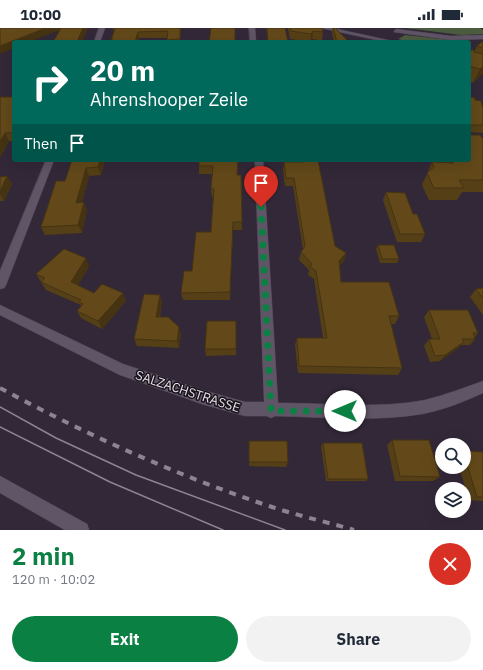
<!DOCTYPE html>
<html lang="en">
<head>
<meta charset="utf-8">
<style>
  body { margin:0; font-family:"IBM Plex Sans",sans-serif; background:#f2f2f3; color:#1f2937; height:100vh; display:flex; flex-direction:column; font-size:15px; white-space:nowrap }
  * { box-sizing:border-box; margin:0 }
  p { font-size:13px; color:#747a83 }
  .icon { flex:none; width:22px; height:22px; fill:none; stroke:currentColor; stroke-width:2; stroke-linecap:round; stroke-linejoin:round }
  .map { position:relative; height:502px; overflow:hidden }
  .drawer { display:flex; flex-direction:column; background:#fff; flex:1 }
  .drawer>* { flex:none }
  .banner { position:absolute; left:12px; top:12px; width:459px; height:122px; border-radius:4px; box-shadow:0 4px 16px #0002; background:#00695c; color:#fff; overflow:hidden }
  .buttons { position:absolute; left:435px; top:410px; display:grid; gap:8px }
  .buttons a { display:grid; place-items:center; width:36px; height:36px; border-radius:50%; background:#fff; box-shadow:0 4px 16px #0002; font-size:20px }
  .pin { position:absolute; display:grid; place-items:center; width:34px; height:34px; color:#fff; margin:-41px -17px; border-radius:50% 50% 50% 0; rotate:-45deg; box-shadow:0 0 4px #0007 }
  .pin .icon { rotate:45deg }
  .me { position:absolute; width:44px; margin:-22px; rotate:270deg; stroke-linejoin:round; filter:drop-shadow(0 0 3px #0008) }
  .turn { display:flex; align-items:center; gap:14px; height:84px; padding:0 12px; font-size:18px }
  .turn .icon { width:52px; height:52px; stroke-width:2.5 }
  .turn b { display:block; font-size:28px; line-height:34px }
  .then { display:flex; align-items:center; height:38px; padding:0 12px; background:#0003; gap:8px; font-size:15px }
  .round { display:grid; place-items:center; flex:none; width:42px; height:42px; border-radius:21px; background:#f2f2f3 }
  .head { display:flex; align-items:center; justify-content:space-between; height:68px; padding:0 12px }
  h1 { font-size:24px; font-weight:700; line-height:30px; color:#0b8043 }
  .primary-button { display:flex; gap:8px; margin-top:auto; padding:8px 12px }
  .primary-button a { flex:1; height:46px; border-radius:24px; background:#0b8043; color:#fff; font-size:16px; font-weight:700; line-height:46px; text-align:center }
  .primary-button a+a { background:#f2f2f3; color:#1f2937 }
  .status { display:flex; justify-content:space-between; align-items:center; height:28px; padding:0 20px; background:#fff; direction:ltr }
  .status svg { height:11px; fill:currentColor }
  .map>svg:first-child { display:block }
</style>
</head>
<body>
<div class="status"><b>10:00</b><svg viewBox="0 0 49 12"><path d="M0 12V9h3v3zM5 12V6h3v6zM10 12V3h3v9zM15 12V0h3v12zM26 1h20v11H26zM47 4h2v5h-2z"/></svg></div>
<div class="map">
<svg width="483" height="502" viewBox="0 0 483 502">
  <rect width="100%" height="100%" fill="#332838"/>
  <g fill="#4b5c41">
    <path d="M405,0H480L483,2V6L461,7Z"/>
    <path d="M405,7L460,13V14H409L398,11Z"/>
  </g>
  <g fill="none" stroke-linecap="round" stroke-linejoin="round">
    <defs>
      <g id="minor">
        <path d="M99,0H105L100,14H94Z"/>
        <path d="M249,0H255L256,14H250Z"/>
        <path d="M321,0H332L397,14H386Z"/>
        <path d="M396,1L451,8L483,7V11L451,12L394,4Z"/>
        <path d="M46,132H54L6,257L4,260L0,261V243Z"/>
        <path d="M255,132H263L278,375C324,375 380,381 425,372C445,367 464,360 483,353V365C463,374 443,382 422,386C374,394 324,389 275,388L271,390L267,388H245L202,376L120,347L0,287V277L123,336L202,362L245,374H264Z"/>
        <path d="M0,448L87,496L89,502H65L0,465Z"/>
      </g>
    </defs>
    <use href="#minor" stroke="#4f4654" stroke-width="1"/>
    <use href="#minor" fill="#605567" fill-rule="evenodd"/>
    <g stroke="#8d8492" stroke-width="1.5">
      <path d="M0,379L56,410L136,447L285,502"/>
      <path d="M0,399L110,454L223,502"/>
    </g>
    <path stroke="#8d8492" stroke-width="4" stroke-dasharray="7 7" stroke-linecap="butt" d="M0,360C87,407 178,448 272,479C299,488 327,494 354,502"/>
  </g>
  <g fill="#553f16">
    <path d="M181,0L180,14H167V10H139L138,14H112L111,12L114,5L113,1Z"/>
    <path d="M266,0H285L288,14H268Z"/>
    <path d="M288,0H322L323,4L322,13L312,11L310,14L290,11Z"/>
    <path d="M332,0H335L349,14H334L332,5Z"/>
    <path d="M483,13V45L473,55L469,53V25L474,24L477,18Z"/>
    <path d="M0,69H14V113H9L0,130Z"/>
    <path d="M469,70L475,72L483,81V105L469,104Z"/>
    <path d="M483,111V164H462L457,172H429L422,157L432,134L453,135Z"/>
    <path d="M72,132H105L101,147L89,148L82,174L87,182L82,205L45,207L41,199L65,153Z"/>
    <path d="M199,132L238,147H241L242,202H233L230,272H183L181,265L211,204L213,169H212L211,161L212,146H199Z"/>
    <path d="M301,132H331V133H318L335,218L346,225L344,233L339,238L341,254L399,288L395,296H391L402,340L398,347L298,345L295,317L297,310H323L314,251L308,247L309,242L299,232L301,224L303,221L293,158H285L283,142L284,134H301Z"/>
    <path d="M7,148L12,156L4,173H0V149Z"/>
    <path d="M386,164L413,186L425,206L421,214H397L383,172Z"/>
    <path d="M378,217L399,231L397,235H380L376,221Z"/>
    <path d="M89,238L78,257L94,265L126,273L102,301L81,290L77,283L81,278V277L46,262L36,246Z"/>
    <path d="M483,260V287L470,269L476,261Z"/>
    <path d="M162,274L160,289L181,306L179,320L137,318L134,311Z"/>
    <path d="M429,282L478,305L475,309V311L470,317H461L458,320L440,333L430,334L424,318L429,311H432L424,289Z"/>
    <path d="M236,293V327L206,328L205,321Z"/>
    <path d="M392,412L440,449L433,453H395L387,417Z"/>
    <path d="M249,413L288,434L286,439L249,438Z"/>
    <path d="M323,415L368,451L366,453H326L321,418Z"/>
    <path d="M464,423L483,424V473L469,472L459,439H464Z"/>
  </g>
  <g fill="#453312">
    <path d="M46,0H65L29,14H14V20L0,26V18Z"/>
    <path d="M83,0H88L82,14H77Z"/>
    <path d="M180,0H181L180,14Z"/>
    <path d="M313,3L312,11L310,14L311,6Z"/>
    <path d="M138,4L139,10L138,14H135Z"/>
    <path d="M483,38V45L473,55L480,41Z"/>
    <path d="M5,105L9,113L0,130V114Z"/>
    <path d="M100,132H105L101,147L98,139Z"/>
    <path d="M86,140L89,148L80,183L76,175Z"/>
    <path d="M7,148L12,156L4,173L0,166V164Z"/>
    <path d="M84,174L87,182L82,205L78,197Z"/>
    <path d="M233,194V202L230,272V264Z"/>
    <path d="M346,225L344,233L336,241L339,233Z"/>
    <path d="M86,230L89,238L76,261L71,254Z"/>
    <path d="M123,265L126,273L102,301L98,293Z"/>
    <path d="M160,267L162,274L158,296L156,289Z"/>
    <path d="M179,299L181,306L179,320L177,313Z"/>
    <path d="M464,314L458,320L440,333L445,327Z"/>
  </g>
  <g fill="#63491a" stroke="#453312">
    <path d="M0,0H46L0,18Z"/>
    <path d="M61,0H83L77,14H53Z"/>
    <path d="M113,0H180V11L167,12L168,3L138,4L135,14H113L114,12H111L115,1H113Z"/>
    <path d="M211,0H235V14H209Z"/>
    <path d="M267,0H285L288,14H268Z"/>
    <path d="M290,0H322L323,4L313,3L311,6L291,3Z"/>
    <path d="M333,0H335L349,14H337Z"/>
    <path d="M483,13V20L477,18Z"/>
    <path d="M473,21L474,24L483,26V38L480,41L469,38V25Z"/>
    <path d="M0,69H14V102L12,105H5L0,114Z"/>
    <path d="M474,69L475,72L481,73L483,81V97H469V70Z"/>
    <path d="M469,107H480L483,111V152H459L464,160H434L427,145L434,139L432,134L453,135L456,132H469Z"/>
    <path d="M72,132H100L98,139L86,140L76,175L84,174L78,197L41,199L56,153H65Z"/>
    <path d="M199,132H238L237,147H241L242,194H233L230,264L181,265L184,243H192L196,204H211L214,161H211L213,138H199Z"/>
    <path d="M304,132H318L335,218L346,225L339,233L341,254H389L399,288H389L402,340L299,338L297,310H327L316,243L310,239L312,236L301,224L305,218L294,150H286L284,134H304Z"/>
    <path d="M7,148L0,164V149Z"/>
    <path d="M386,164L405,165L413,186H417L425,206H400Z"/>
    <path d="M378,217H394L399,231H382Z"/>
    <path d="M64,221L86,230L71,254L94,265L102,256L123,265L98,293L77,283L83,276L79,274L81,272L41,254L45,250L36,246Z"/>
    <path d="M483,260V270L476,261Z"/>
    <path d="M144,266L160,267L156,289H168L179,299L177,313L134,311Z"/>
    <path d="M429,282H468L478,305H473L475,311H462L464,314L445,327L435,328L429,311H440Z"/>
    <path d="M207,293H236V321H205Z"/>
    <path d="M392,412H429L440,449L400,448Z"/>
    <path d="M249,413H287L288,434H249Z"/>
    <path d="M323,415H362L368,451H328Z"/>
    <path d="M464,423L483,424V469H477L464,427Z"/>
  </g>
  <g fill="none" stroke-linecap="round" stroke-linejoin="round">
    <path stroke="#0b8043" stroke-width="7" stroke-dasharray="0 12.6" d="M261,179L271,383H345"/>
  </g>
  <g text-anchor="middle" stroke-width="3" stroke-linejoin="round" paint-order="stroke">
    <g font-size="13" fill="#e6dfea" stroke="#18131a">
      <text transform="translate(188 363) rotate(18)" y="5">SALZACHSTRASSE</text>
    </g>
  </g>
</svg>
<div class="buttons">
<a><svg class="icon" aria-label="search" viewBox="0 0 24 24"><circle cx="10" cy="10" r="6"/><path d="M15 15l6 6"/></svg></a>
<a><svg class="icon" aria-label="layers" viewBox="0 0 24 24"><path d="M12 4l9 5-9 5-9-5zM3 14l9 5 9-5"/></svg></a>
</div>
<div class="pin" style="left:261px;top:179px;background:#d93025"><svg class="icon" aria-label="arrive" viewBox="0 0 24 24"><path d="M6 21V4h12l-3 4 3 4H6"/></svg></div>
<svg class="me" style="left:345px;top:383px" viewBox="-20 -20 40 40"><circle r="19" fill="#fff"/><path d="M0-13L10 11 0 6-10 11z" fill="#0b8043"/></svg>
<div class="banner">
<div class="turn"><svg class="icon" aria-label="right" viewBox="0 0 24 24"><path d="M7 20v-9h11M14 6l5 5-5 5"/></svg><div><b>20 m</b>Ahrenshooper Zeile</div></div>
<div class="then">Then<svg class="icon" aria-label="arrive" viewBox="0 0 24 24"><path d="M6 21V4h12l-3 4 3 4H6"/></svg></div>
</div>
</div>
<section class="drawer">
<div class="head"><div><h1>2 min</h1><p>120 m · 10:02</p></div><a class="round" style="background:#d93025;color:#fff"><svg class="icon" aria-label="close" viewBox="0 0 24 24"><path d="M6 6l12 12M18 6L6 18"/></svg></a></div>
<div class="primary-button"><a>Exit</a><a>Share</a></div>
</section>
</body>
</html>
